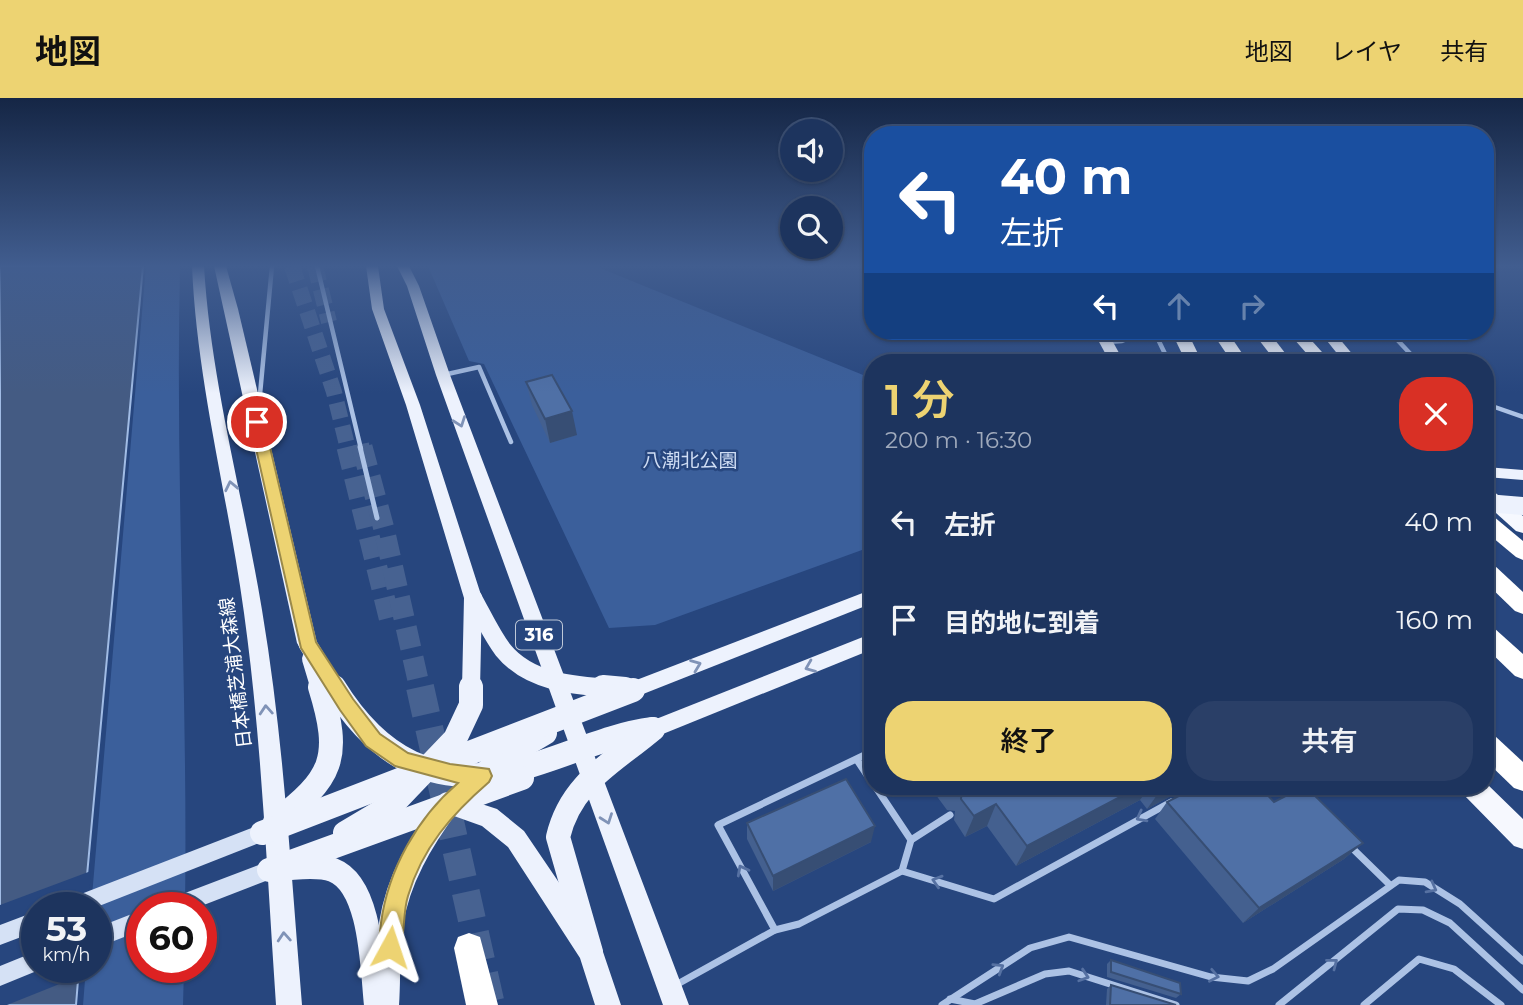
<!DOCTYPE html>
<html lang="ja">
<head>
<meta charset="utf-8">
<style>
  body { margin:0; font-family:Montserrat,"Noto Sans JP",sans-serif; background:#2a3f67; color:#f1f3f6; height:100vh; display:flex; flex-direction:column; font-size:26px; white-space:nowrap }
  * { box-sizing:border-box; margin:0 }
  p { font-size:23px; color:#a0aabc }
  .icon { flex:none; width:38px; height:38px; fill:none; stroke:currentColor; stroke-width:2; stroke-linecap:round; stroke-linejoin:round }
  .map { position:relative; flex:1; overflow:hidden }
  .details { position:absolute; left:864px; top:256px; width:630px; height:441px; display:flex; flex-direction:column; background:#1d345e; border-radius:28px; box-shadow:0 2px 5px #0004,0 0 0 2px #3b4f73 }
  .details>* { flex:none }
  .hud { position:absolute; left:864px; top:28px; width:630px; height:214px; border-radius:28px; box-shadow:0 2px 5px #0004,0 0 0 2px #3b4f73; background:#1a4fa0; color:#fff; overflow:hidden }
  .tools { position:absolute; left:780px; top:21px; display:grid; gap:14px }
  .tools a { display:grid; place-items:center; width:63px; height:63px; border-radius:50%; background:#1d345e; box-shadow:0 2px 5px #0004,0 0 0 2px #3b4f73; font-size:35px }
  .speed { position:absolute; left:21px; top:794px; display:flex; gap:14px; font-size:35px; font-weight:700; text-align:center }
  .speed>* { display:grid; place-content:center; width:91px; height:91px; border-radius:50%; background:#1d345e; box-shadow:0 2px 5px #0004,0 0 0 2px #3b4f73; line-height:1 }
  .speed small { font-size:18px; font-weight:400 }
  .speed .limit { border:10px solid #d22; background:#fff; color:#111 }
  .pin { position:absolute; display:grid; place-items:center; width:60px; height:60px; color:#fff; margin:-30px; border:4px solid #fff; border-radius:50%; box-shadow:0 2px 7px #0007 }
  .me { position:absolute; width:77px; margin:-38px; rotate:5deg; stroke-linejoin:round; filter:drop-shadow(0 0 5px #0008) }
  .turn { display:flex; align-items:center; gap:24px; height:147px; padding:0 21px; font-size:32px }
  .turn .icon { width:91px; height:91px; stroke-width:2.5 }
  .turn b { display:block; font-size:49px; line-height:60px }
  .lanes { display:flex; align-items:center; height:66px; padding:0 21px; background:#0003; justify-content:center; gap:35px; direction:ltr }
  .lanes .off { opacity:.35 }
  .round { display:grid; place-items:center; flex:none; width:74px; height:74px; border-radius:28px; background:#2a3f67 }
  .headline { display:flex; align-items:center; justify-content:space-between; height:119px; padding:0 21px }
  h1 { font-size:42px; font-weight:600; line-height:52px; color:#edd372 }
  .cta { display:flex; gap:14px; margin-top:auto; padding:14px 21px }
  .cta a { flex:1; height:80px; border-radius:28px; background:#edd372; color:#111; font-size:28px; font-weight:600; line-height:80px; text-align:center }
  .cta a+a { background:#2a3f67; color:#f1f3f6 }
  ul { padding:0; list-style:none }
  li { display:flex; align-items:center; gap:21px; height:98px; padding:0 21px }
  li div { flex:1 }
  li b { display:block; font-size:26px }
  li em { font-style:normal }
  header { display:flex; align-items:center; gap:42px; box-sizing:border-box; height:98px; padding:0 35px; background:#edd372; color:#111 }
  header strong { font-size:33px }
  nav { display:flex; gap:38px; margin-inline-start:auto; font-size:24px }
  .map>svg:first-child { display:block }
</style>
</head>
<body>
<header>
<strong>地図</strong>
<nav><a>地図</a><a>レイヤ</a><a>共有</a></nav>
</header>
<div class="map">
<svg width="1523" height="907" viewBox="0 0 1523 907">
  <rect width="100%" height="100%" fill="#27467e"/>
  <g fill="#3b5f9b">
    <path d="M146,168H180C175,382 188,596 185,810H142V870H184L183,907H83L86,870H96V810H91Z"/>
    <path d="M428,168H595L873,281V448L655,527L609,530L484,266L469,263Z"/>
  </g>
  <path fill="#445b83" stroke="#a1bce5" stroke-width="2" d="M0,168H143L84,810H37V870H79L76,907H0Z"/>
  <path fill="#27467e" d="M91,773L88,810H37V870H82V877L7,907H0V807Z"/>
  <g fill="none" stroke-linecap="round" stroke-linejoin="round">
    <g stroke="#476291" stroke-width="16" stroke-dasharray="16 8" stroke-linecap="butt">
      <path d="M292,168L334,294L348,351"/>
      <path d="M315,168L329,224"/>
      <path d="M361,346L362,351"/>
    </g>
    <g stroke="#476291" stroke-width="21" stroke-dasharray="21 10" stroke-linecap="butt">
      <path d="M347,349L391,527"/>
      <path d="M362,349L384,431L420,591"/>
    </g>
    <path stroke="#476291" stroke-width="28" stroke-dasharray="28 14" stroke-linecap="butt" d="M420,589L491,907"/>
    <g stroke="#acc2e5" stroke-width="4.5">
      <path d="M317,168L361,351"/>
      <path d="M1154,233L1169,264"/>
      <path d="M1389,233L1418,264"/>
      <path d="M1108,244L1122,243L1134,238L1133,233"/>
      <path d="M443,277L479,269L511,344"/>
      <path d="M1486,306L1523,319"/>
      <path d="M259,307L272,168"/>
    </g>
    <path stroke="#acc2e5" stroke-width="5" d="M360,349L377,420"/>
    <g stroke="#acc2e5" stroke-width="7">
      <path d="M857,662L873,686"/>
      <path d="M875,688L911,742L902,773"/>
      <path d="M1288,688L1298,697"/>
      <path d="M911,742L950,717"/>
      <path d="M1350,748L1390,787"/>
      <path d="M775,832L718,727L873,653"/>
      <path d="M674,888L775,832L799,826L902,773L994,801L1171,704"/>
      <path d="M950,901L975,906L1045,876L1069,873L1176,907"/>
      <path d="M942,907L1030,850L1069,839L1211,879L1248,883L1273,871L1399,782L1425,784L1460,806L1523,863"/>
      <path d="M1279,907L1398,811L1423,812L1450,825L1523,892"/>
      <path d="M1364,907L1419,861L1454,871L1501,907"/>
    </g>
    <g fill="#d5e1f5" fill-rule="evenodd">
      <path d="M262,726L269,729L271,735L269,741L94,810H60L63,803Z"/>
      <path d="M269,763L276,765L279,772L276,779L196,810H161L164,803Z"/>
      <path d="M142,812V832L96,850V830Z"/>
      <path d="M37,813V833L0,847V827Z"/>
      <path d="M37,853V870H44L0,888V868Z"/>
    </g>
    <g fill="#edf2fd" fill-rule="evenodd">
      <path d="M192,168H204C211,285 243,397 262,512C284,643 291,775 302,907H276C267,776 262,645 244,515C228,398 197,286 192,168Z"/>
      <path d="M214,168H226L238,211L317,545L314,550L307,553L300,550L297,545Z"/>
      <path d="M366,168H378L384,211L420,307L482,500L480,505H466L464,500L406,307L372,211Z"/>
      <path d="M397,168H409L419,188L450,277L689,907H663L436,277L407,188Z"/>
      <path d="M1486,369L1523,372V382L1486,379Z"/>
      <path d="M873,491V505L633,600L626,598L623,592L626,586Z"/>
      <path d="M873,535V551L653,640L646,637L642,631L646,625Z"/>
      <path d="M448,695L497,711L524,733L600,845L621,907H595L580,860L508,749L482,728L440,713L437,706L440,699Z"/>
    </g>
    <g fill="#f6f8fe" fill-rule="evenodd">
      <path d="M1093,233H1107L1124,264H1110Z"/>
      <path d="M1319,233H1333L1359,264H1344Z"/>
      <path d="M1486,390L1492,392L1523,418V435L1516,433L1486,406Z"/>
      <path d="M1486,685L1523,721V751L1514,748L1463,696L1460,688H1486Z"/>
    </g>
    <g fill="#fff" fill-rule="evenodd">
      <path d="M1171,233H1187L1202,264H1186Z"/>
      <path d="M1211,233H1227L1248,264H1232Z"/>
      <path d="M1252,233H1268L1292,264H1276Z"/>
      <path d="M1287,233H1303L1331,264H1314Z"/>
      <path d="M1486,416L1493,418L1523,443V462L1516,459L1486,434Z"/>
      <path d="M1486,465L1494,467L1523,494V516L1515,513L1486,485Z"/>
      <path d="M1486,527L1494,530L1523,556V581L1515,578L1486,550Z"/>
      <path d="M1486,635L1495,638L1523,664V693L1514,690L1486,663Z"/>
      <path d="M469,835L480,839L498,907H466L454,850L458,839Z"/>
    </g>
    <g stroke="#edf2fd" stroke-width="18">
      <path d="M1486,405L1523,408"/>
      <path d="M473,500C483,518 491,536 503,552C532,588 583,588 625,591"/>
      <path d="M307,545L335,591"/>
      <path d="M311,561L320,591"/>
      <path d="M471,591L473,500"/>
    </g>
    <g stroke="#edf2fd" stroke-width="24">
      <path d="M334,589C378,660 435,692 519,671C565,659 606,637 653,631"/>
      <path d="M603,589L625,591"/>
      <path d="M484,676L506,658L545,635"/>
      <path d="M275,724C333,680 342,660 320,589"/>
      <path d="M262,735L633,592"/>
      <path d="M345,735L392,707L455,641L471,607V589"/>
      <path d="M289,770C303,769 320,767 333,772C372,787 372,871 376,907"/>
      <path d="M269,772L522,680"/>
      <path d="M591,854L558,739C571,684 613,665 653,631"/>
      <path d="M387,907C389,880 387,853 391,826C398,781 421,743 448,706"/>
    </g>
  </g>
  <g fill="#44608f">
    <path d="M526,284L577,337L550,345L532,307Z"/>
    <path d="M931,688H1189L1147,711L1140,702L1016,768L987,728L965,739L954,722L955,713L947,712L930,689Z"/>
    <path d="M1167,704H1274L1363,745L1344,761L1243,825L1155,721Z"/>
    <path d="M747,725L871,744L773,793L747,741Z"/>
    <path d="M1111,862L1181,896L1176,900L1107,879V866Z"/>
    <path d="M1111,887L1176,907H1106L1107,891Z"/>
  </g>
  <g fill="#374e74">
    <path d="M572,313L577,337L550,345L545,321Z"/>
    <path d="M1141,688H1150L1140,702L1016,768L1027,748Z"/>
    <path d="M1165,688H1189L1147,711L1162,690Z"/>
    <path d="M996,706L987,728L965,739L974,718Z"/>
    <path d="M875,728L871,744L773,793V778Z"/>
    <path d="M1363,745L1344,761L1243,825L1259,810Z"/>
  </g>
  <g fill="#4f70a6" stroke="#374e74" stroke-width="2">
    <path d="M552,277L572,313L545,321L526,284Z"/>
    <path d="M846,681L875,728L773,778L747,725Z"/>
    <path d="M952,688H1141L1027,748L996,706L974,718L961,701L962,692L954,690Z"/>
    <path d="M1198,688H1217L1219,690L1223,688H1259L1274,704L1305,688L1363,745L1259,810L1167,704Z"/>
    <path d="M1111,862L1180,885L1181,896L1111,874Z"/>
    <path d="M1111,887L1176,907H1110Z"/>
  </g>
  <defs><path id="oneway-chevron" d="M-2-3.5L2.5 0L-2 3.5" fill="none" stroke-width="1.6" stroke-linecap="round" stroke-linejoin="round" transform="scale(1.75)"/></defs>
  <g stroke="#8093b7">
    <use href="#oneway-chevron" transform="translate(460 324) rotate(70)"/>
    <use href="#oneway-chevron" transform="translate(231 388) rotate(-102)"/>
    <use href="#oneway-chevron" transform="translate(696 567) rotate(-21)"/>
    <use href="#oneway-chevron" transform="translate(810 569) rotate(158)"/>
    <use href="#oneway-chevron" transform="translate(266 612) rotate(-94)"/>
    <use href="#oneway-chevron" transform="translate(607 721) rotate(70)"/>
    <use href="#oneway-chevron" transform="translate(284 839) rotate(-94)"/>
  </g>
  <g stroke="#5671a2">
    <use href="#oneway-chevron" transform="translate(1141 719) rotate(152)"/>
    <use href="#oneway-chevron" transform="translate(742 772) rotate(-118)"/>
    <use href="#oneway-chevron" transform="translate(937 783) rotate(-163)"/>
    <use href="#oneway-chevron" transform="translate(1432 790) rotate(28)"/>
    <use href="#oneway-chevron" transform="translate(1333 865) rotate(-38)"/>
    <use href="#oneway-chevron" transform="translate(999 870) rotate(-32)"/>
    <use href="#oneway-chevron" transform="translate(1084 878) rotate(18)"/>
    <use href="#oneway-chevron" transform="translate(1214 878) rotate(11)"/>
  </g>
  <linearGradient id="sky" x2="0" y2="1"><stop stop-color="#152645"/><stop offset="0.57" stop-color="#415d8f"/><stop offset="1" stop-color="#415d8f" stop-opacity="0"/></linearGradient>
  <rect width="1523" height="295" fill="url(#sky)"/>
  <path fill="#edd372" stroke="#9a894a" stroke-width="2" d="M257,320L264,324L316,544L353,601L380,636L408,655L450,666L489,671L492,678L489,684C452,716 422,750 408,798C402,817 406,838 398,857L390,861L381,857C377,846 380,837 381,825C388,772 417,720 458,685L395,668L366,648L340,612L301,550L250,324Z"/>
  <g text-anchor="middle" stroke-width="5" stroke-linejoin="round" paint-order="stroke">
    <rect fill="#27467e" stroke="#bec8d8" stroke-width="2" x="516" y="522.5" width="46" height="29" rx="5"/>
    <g font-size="18" font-weight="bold" fill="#fff">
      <text x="539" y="543">316</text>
    </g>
    <g font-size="19" fill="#cfddf4" stroke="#27467e">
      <text x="690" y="369">八潮北公園</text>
    </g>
    <g font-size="19" fill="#fff" stroke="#27467e">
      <text transform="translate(235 575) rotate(-97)" y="7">日本橋芝浦大森線</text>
    </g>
  </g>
</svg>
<div class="tools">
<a><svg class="icon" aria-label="sound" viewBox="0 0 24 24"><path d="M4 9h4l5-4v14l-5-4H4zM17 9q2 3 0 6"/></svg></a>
<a><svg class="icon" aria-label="search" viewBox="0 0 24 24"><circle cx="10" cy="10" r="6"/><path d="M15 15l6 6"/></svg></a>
</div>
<div class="speed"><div>53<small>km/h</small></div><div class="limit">60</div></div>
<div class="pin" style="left:257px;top:324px;background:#d93025"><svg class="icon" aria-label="arrive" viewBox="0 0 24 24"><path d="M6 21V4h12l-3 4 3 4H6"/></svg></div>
<svg class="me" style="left:390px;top:849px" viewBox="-20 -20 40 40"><path d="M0-17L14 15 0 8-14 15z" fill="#edd372" stroke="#fff" stroke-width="4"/></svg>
<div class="hud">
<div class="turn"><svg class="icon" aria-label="left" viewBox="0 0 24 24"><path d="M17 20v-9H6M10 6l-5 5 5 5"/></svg><div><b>40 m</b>左折</div></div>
<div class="lanes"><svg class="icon" aria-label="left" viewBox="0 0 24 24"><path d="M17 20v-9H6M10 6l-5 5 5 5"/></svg><svg class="icon off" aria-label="ahead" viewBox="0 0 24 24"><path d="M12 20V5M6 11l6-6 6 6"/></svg><svg class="icon off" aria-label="right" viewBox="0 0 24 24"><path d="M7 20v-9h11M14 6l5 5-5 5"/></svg></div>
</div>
<section class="details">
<div class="headline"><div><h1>1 分</h1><p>200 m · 16:30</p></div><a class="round" style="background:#d93025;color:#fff"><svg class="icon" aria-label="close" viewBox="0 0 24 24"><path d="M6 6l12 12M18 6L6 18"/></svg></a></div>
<ul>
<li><svg class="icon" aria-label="left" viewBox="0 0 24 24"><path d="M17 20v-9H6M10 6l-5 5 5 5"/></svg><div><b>左折</b></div><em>40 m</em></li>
<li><svg class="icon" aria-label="arrive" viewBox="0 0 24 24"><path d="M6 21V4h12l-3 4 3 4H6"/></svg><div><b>目的地に到着</b></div><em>160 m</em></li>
</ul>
<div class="cta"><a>終了</a><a>共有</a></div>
</section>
</div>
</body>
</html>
